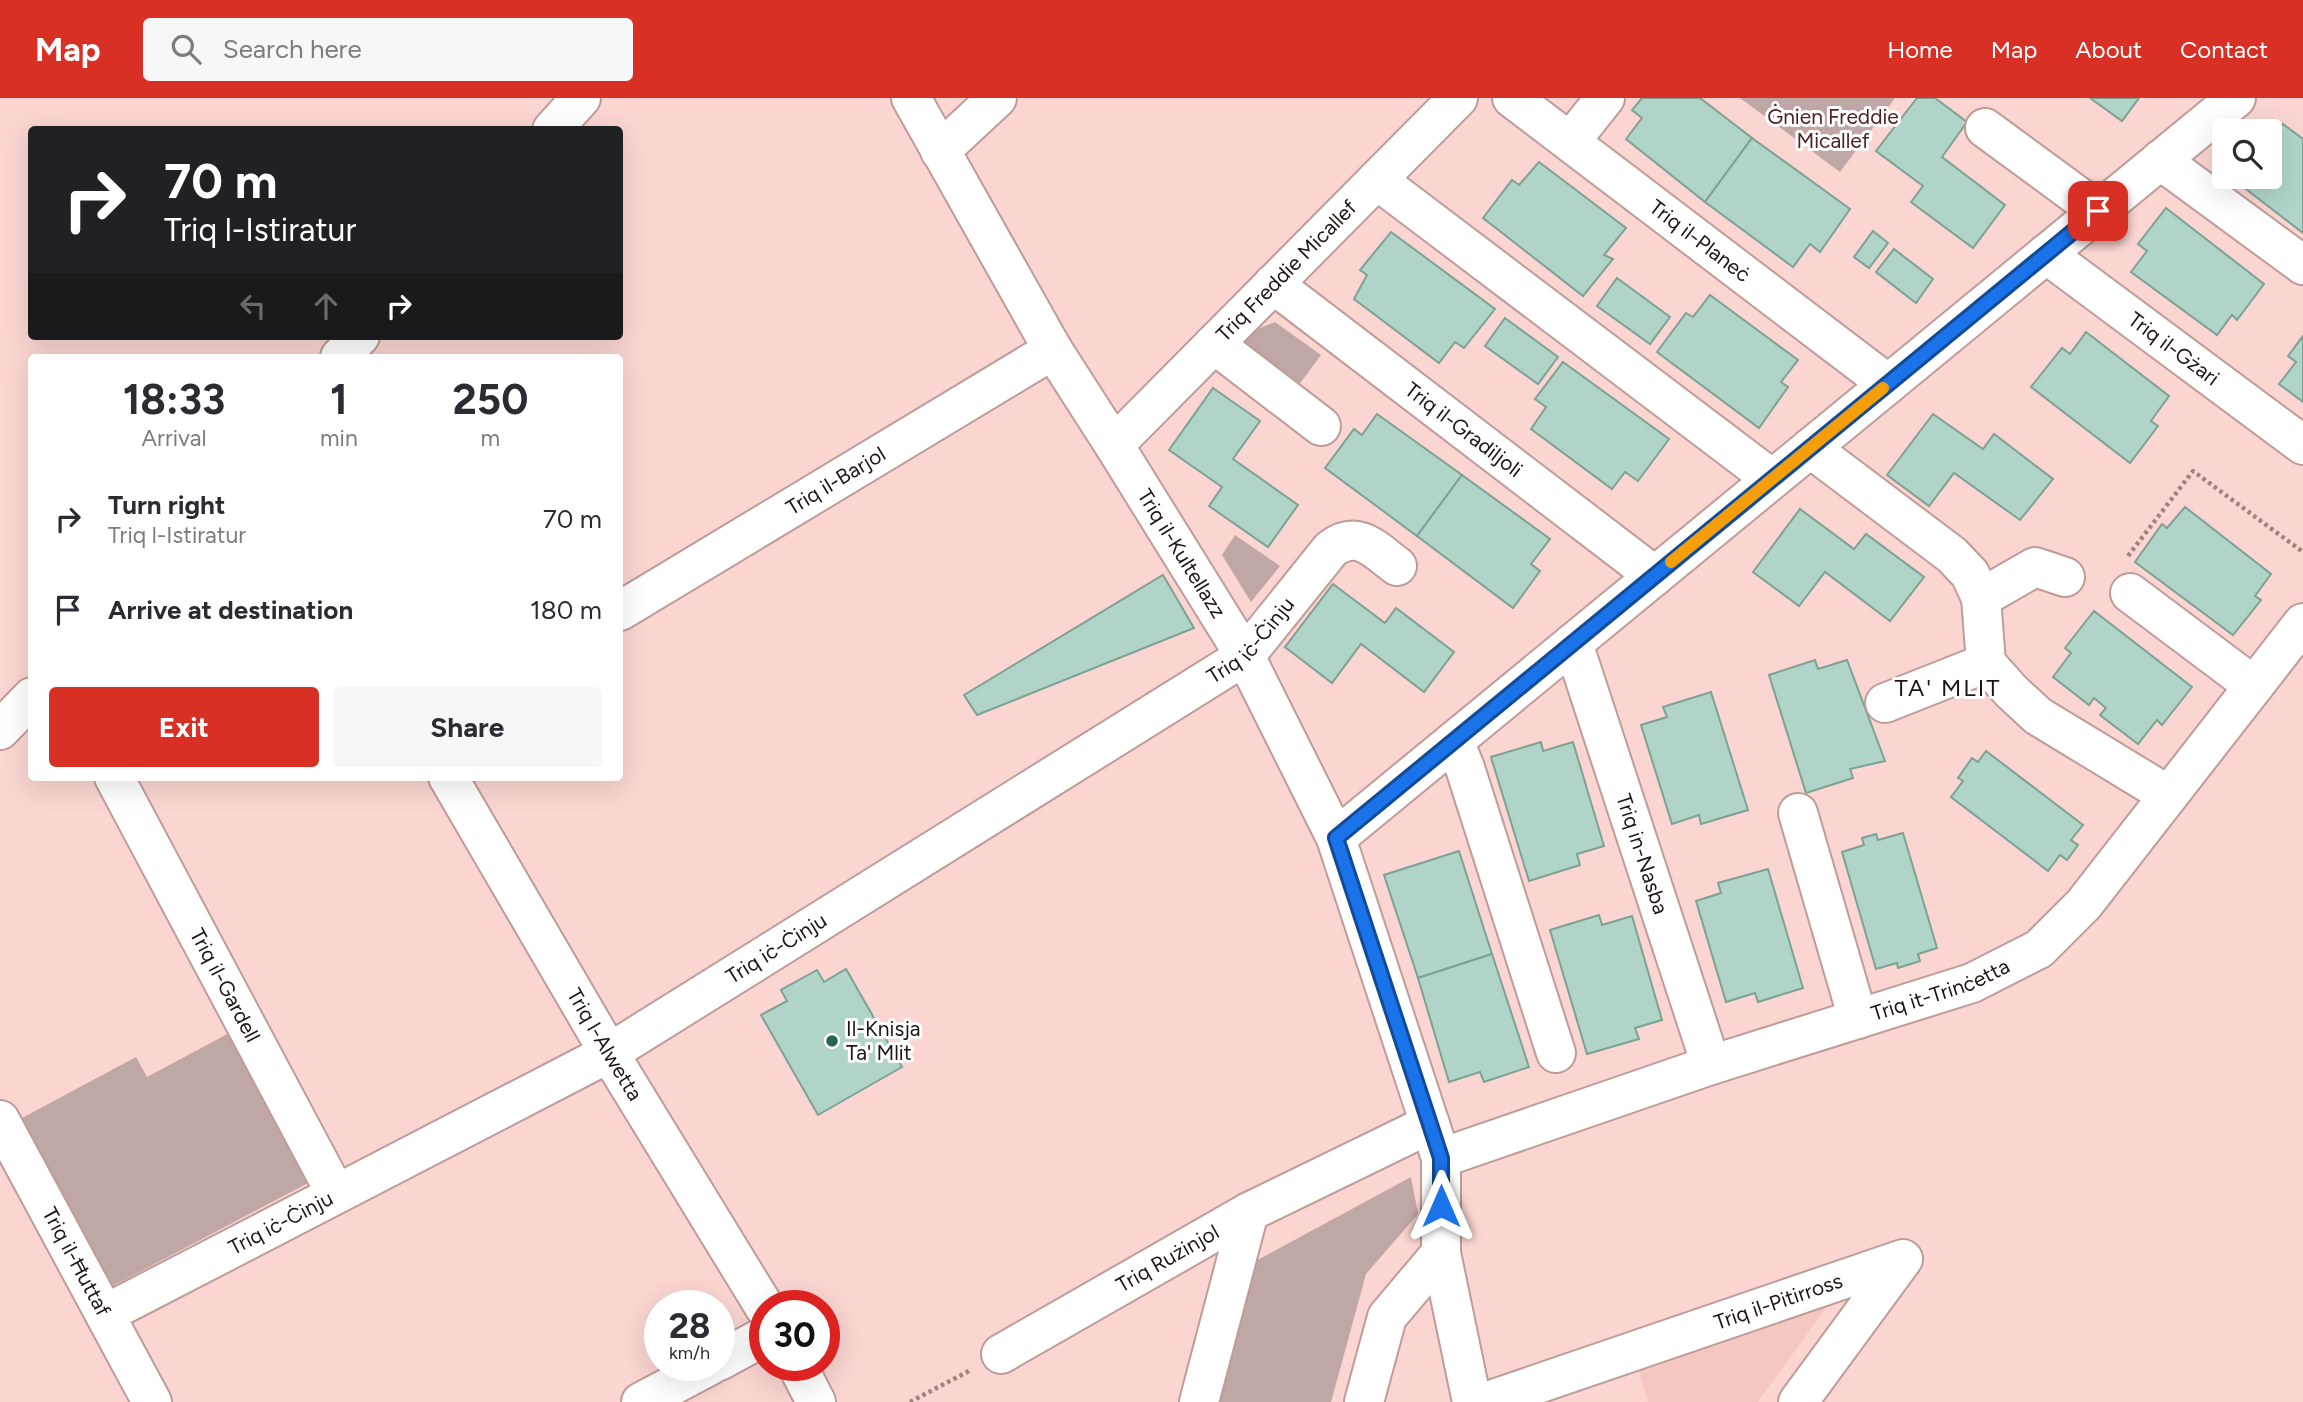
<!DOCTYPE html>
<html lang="en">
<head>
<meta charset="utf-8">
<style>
  body { margin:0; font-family:Figtree,sans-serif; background:#f7f7f7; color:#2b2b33; height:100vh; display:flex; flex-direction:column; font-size:26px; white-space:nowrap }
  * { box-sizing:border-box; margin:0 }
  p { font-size:23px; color:#7c7c81 }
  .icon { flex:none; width:38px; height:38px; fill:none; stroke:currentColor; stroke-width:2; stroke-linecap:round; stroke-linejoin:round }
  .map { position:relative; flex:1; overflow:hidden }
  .sheet { position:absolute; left:28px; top:256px; width:595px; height:427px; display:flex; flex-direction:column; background:#fff; border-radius:7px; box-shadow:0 7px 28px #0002 }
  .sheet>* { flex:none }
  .guide { position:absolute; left:28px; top:28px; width:595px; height:214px; border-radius:7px; box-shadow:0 7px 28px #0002; background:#202124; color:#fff; overflow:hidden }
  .tools { position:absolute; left:2212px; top:21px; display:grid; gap:14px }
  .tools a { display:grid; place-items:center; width:70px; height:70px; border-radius:7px; background:#fff; box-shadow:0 7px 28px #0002; font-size:35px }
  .speed { position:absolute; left:644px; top:1192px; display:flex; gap:14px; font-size:35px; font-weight:700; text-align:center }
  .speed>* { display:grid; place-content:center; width:91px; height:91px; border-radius:50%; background:#fff; box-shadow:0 7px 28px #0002; line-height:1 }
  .speed small { font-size:18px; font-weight:400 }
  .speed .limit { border:10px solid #d22; background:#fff; color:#111 }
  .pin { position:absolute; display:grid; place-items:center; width:60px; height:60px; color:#fff; margin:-30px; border-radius:14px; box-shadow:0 4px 10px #0006 }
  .me { position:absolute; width:77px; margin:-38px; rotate:0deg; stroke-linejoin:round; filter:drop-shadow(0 0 5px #0008) }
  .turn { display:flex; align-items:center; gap:24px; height:147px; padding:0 21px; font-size:32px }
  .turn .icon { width:91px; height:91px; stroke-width:2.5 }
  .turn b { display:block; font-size:49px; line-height:60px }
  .lanes { display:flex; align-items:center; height:66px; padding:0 21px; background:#0003; justify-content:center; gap:35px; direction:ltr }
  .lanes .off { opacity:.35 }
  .eta { display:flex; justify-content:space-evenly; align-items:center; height:119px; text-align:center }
  .eta b { font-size:42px; font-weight:700; line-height:49px }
  .button { display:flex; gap:14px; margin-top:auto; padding:14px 21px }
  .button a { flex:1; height:80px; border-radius:7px; background:#d93025; color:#fff; font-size:28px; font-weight:700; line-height:80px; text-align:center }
  .button a+a { background:#f7f7f7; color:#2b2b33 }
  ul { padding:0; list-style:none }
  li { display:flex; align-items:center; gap:21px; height:91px; padding:0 21px }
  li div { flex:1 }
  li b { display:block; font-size:26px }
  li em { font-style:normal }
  header { display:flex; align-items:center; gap:42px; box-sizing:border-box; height:98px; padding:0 35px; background:#d93025; color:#fff }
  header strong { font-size:33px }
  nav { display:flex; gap:38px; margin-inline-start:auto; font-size:24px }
  .search { width:490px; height:63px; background:#f7f7f7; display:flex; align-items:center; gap:18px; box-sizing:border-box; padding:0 24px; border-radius:7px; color:#7c7c81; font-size:26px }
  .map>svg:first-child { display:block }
</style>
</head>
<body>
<header>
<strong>Map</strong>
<div class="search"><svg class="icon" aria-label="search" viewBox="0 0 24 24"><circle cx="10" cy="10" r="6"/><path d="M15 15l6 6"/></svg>Search here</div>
<nav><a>Home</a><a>Map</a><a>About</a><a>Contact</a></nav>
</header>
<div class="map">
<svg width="2303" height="1304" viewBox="0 0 2303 1304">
  <rect width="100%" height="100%" fill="#fad5d1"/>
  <path fill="#f5c7c3" d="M1833,1200L1758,1304H1648L1634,1257Z"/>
  <g fill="#bfa7a5">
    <path d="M1740,0H1895L1840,74Z"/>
    <path d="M1275,224L1321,257L1292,296L1241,249L1255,232Z"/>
    <path d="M1235,437L1280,468L1251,504L1222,457Z"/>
    <path d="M233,933L312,1083L111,1189L22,1020L136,959L147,979Z"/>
    <path d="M1411,1079L1418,1116L1366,1176L1331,1304H1217L1254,1164Z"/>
  </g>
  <g fill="#b0d5c8" stroke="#7ea195" stroke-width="2">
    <path d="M1642,0H1700L1752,40L1705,104L1626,41L1642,20L1632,12Z"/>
    <path d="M1917,0H1935L1967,24L1942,59L2005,107L1973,150L1911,104L1923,88L1876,53Z"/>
    <path d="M2090,0H2139L2122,23Z"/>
    <path d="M2283,26L2303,41V135L2233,81L2234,79H2270V44Z"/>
    <path d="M1752,40L1850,111L1820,154L1810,146L1793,169L1705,104Z"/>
    <path d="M1539,64L1626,130L1604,157L1613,161L1583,198L1483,120L1512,82L1519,87Z"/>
    <path d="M2166,110L2264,186L2237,222L2232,217L2217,237L2131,174L2147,153L2138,146Z"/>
    <path d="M1873,133L1888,145L1869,170L1854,159Z"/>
    <path d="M1391,134L1495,211L1464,250L1455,244L1439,265L1354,201L1367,177L1360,172Z"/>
    <path d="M1894,151L1933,181L1916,205L1876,174Z"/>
    <path d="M1617,180L1670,219L1650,246L1597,208Z"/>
    <path d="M1710,197L1798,262L1781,284L1788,289L1759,330L1657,254L1686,215L1693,219Z"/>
    <path d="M1505,220L1558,259L1538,286L1485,248Z"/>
    <path d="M2086,234L2169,298L2151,323L2158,328L2130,365L2031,289L2062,250L2070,256Z"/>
    <path d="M2303,238V304L2279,286L2296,264L2288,258Z"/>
    <path d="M1563,264L1669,341L1638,383L1625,374L1612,391L1531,331L1546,309L1535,301Z"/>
    <path d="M1213,290L1260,323L1233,361L1298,407L1268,449L1209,408L1222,389L1169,352Z"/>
    <path d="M1377,316L1462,377L1417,438L1325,370L1354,331L1362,337Z"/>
    <path d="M1933,316L1983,351L1994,336L2053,381L2020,422L1954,375L1929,408L1887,377Z"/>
    <path d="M1462,377L1550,441L1531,466L1540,473L1513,510L1417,438Z"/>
    <path d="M2185,409L2271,476L2255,498L2261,502L2233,537L2135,464L2162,426L2167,430Z"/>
    <path d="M1800,411L1854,451L1866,436L1924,479L1890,523L1825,474L1799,508L1753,474Z"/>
    <path d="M1163,477L1194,530L977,617L964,597Z"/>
    <path d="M1333,486L1385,525L1396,510L1454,554L1424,594L1361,546L1332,585L1285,549Z"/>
    <path d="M2094,513L2192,589L2162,627L2157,622L2138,646L2100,617L2106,610L2094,600L2089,607L2053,579L2071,555L2065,550Z"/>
    <path d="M1815,562L1818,571L1847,562L1885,663L1850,671L1853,680L1806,695L1769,577Z"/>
    <path d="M1711,594L1748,712L1701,726L1699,717L1672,726L1641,627L1667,619L1663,609Z"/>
    <path d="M1541,644L1543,653L1573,644L1604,748L1577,756L1580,767L1529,783L1491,659Z"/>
    <path d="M1986,653L2083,727L2071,742L2078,747L2067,762L2060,757L2048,773L1951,699L1963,683L1958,680L1972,660L1978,664Z"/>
    <path d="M1903,735L1937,850L1918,856L1920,863L1898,870L1897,865L1876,871L1842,754L1864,747L1862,740L1876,736L1878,742Z"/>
    <path d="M1459,753L1492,856L1418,880L1384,777Z"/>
    <path d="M1768,771L1803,890L1758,904L1755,895L1726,904L1696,803L1721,795L1718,785Z"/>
    <path d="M1599,817L1602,827L1632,818L1662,922L1635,930L1639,941L1587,956L1550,832Z"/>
    <path d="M1492,856L1529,969L1484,984L1480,974L1449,984L1418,880Z"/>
    <path d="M846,871L902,969L818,1017L761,917L787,903L781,892L817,872L824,884Z"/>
  </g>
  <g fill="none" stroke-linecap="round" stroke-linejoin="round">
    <defs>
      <g id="minor">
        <path id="s1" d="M911,0L1053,252L1114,347L1245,558L1336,740L1441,1060V1155L1472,1304"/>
        <path id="s2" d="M1512,0L1888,286"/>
        <path d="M1985,30L2098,113"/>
        <path d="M552,32L581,0"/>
        <path d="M1570,44L1605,0"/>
        <path d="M940,53L997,0"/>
        <path d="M2160,62L2303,167"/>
        <path d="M1377,82L1772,381"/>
        <path id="s3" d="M2046,156L2303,347"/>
        <path id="s4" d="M1273,186L1655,478"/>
        <path d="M1214,246L1321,328"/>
        <path d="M340,259L360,238"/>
        <path id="s5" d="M1114,347L1458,0"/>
        <path d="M1810,350L1952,457L1970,476L1981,500L1986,565L2011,593L2038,618L2168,697"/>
        <path d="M2130,495L2254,588"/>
        <path d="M1981,500L2035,469L2065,479"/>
        <path id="s6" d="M620,513L1053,252"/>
        <path id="s7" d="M1573,545L1711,967"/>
        <path d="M1885,605L1986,565"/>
        <path d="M0,632L32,599"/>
        <path d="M1454,643L1465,670L1556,955"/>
        <path id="s8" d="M114,679L336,1096"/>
        <path id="s9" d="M448,679L609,955L765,1210"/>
        <path d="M1798,715L1858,921"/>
        <path d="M1336,740L2236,0"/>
        <path id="s10" d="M0,1022L152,1304"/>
        <path id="s11" d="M1441,1060L1711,967L1972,885L2039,851L2084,806L2303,525"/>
        <path id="s12" d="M105,1216L609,955L1245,558L1331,451C1358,431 1374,451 1397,468"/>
        <path id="s13" d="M1001,1256L1249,1114L1430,1026"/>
        <path d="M719,1263L765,1238"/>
        <path d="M797,1267L816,1304"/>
        <path d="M641,1304L711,1267"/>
        <path d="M1199,1304L1249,1114"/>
        <path d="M1364,1304L1387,1219L1441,1155"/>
        <path id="s14" d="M1485,1304L1903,1161L1798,1304"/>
      </g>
    </defs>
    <use href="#minor" stroke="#bf9c98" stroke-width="42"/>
    <g stroke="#9e8481" stroke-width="4.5" stroke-dasharray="3.5 3.5" stroke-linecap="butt">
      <path d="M2128,458L2193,373L2303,454"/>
      <path d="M910,1304L969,1273"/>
    </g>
    <use href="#minor" stroke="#fff" stroke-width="38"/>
  </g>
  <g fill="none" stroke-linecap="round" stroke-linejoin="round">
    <defs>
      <path id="route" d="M1441,1108V1060L1336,740L2098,113"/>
    </defs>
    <use href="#route" stroke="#114b97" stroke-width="18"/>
    <use href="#route" stroke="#1a73e8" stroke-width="12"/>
    <path stroke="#f59e0b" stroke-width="12" d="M1671,464L1883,290"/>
  </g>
  <circle fill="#246554" stroke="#fff" stroke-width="2.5" cx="832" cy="943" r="7"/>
  <g text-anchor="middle" stroke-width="6" stroke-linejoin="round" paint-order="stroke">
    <g font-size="21" fill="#502220" stroke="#fff">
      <text x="1833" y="26">Ġnien Freddie<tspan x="1833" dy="24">Micallef</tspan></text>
    </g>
    <g font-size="21" fill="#211513" stroke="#fff">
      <text dy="7" stroke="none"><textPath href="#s2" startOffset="236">Triq il-Planeċ</textPath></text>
      <text dy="7" stroke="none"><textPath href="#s5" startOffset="245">Triq Freddie Micallef</textPath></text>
      <text dy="7" stroke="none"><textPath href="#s3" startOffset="159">Triq il-Gżari</textPath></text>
      <text dy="7" stroke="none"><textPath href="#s4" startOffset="240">Triq il-Gradiljoli</textPath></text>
      <text dy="7" stroke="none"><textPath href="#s6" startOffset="252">Triq il-Barjol</textPath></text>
      <text dy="7" stroke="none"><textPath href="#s1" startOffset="530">Triq il-Kultellazz</textPath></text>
      <text dy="7" stroke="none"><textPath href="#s12" startOffset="1332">Triq iċ-Ċinju</textPath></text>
      <text dy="7" stroke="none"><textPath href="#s7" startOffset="222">Triq in-Nasba</textPath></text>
      <text dy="7" stroke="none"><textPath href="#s12" startOffset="765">Triq iċ-Ċinju</textPath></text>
      <text dy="7" stroke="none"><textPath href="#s8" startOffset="236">Triq il-Gardell</textPath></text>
      <text dy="7" stroke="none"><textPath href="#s11" startOffset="527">Triq it-Trinċetta</textPath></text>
      <text dy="7" stroke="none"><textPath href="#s9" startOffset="310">Triq l-Alwetta</textPath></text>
      <text dy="7" stroke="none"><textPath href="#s12" startOffset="198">Triq iċ-Ċinju</textPath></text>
      <text dy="7" stroke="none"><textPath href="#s13" startOffset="192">Triq Rużinjol</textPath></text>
      <text dy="7" stroke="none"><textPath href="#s10" startOffset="161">Triq il-Ħuttaf</textPath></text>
      <text dy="7" stroke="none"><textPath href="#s14" startOffset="310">Triq il-Pitirross</textPath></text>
    </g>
    <g font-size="21" fill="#211513" stroke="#fff" text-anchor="start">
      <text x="846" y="938">Il-Knisja<tspan x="846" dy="24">Ta' Mlit</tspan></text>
    </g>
    <g font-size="24" letter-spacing="2" fill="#211513" stroke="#fff">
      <text x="1948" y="598">TA' MLIT</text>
    </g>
  </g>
</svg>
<div class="tools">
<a><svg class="icon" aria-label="search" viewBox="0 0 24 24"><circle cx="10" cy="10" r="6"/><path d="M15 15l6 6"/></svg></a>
</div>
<div class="speed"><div>28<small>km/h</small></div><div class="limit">30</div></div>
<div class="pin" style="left:2098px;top:113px;background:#d93025"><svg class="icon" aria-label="arrive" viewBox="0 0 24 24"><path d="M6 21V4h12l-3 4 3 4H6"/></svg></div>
<svg class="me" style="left:1441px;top:1108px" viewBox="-20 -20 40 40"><path d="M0-17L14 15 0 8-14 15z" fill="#1a73e8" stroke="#fff" stroke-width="4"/></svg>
<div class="guide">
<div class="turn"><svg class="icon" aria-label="right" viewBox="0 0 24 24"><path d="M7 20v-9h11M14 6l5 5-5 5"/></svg><div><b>70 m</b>Triq l-Istiratur</div></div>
<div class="lanes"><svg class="icon off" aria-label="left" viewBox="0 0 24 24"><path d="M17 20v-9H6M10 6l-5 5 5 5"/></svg><svg class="icon off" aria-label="ahead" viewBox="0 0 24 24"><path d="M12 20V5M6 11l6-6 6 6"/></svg><svg class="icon" aria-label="right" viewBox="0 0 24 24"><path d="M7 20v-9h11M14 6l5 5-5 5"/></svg></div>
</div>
<section class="sheet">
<div class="eta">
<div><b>18:33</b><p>Arrival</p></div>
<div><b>1</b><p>min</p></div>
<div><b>250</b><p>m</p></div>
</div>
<ul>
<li><svg class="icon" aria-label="right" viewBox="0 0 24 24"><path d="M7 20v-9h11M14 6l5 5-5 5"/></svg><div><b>Turn right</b><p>Triq l-Istiratur</p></div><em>70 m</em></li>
<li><svg class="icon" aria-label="arrive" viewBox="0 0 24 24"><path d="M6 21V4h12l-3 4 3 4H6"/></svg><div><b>Arrive at destination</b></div><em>180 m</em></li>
</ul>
<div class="button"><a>Exit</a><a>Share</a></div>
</section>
</div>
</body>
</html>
